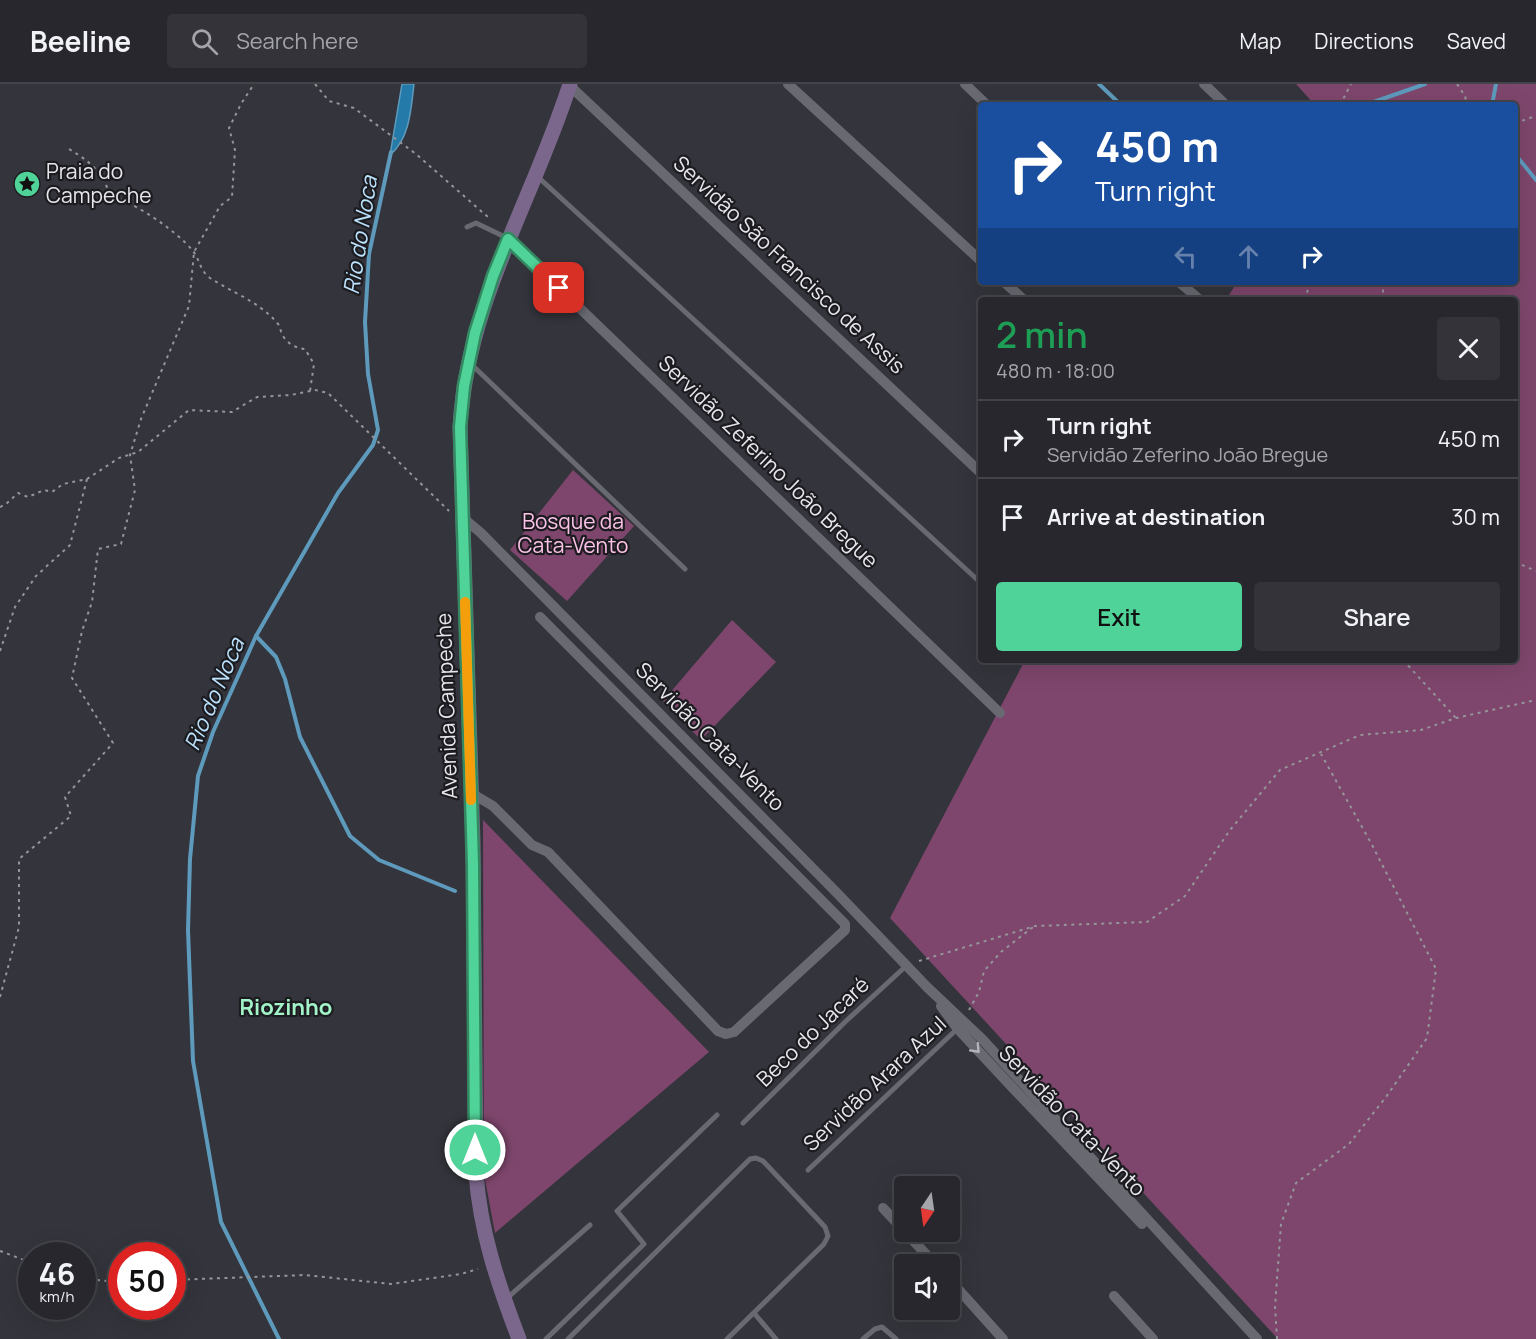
<!DOCTYPE html>
<html lang="en">
<head>
<meta charset="utf-8">
<style>
  body { margin:0; font-family:Manrope,sans-serif; background:#333339; color:#f1f3f6; height:100vh; display:flex; flex-direction:column; font-size:22px; white-space:nowrap }
  * { box-sizing:border-box; margin:0 }
  p { font-size:20px; color:#a4a5aa }
  .icon { flex:none; width:33px; height:33px; fill:none; stroke:currentColor; stroke-width:2; stroke-linecap:round; stroke-linejoin:round }
  .map { position:relative; flex:1; overflow:hidden }
  .sheet { position:absolute; left:978px; top:213px; width:540px; height:366px; display:flex; flex-direction:column; background:#27272d; border-radius:6px; box-shadow:0 6px 24px #0002,0 0 0 2px #434449 }
  .sheet>* { flex:none }
  .banner { position:absolute; left:978px; top:18px; width:540px; height:183px; border-radius:6px; box-shadow:0 6px 24px #0002,0 0 0 2px #434449; background:#1a4fa0; color:#fff; overflow:hidden }
  .needle { width:39px; rotate:193deg }
  .fabs { position:absolute; left:894px; top:1092px; display:grid; gap:12px }
  .fabs a { display:grid; place-items:center; width:66px; height:66px; border-radius:6px; background:#27272d; box-shadow:0 6px 24px #0002,0 0 0 2px #434449; font-size:30px }
  .speed { position:absolute; left:18px; top:1158px; display:flex; gap:12px; font-size:30px; font-weight:700; text-align:center }
  .speed>* { display:grid; place-content:center; width:78px; height:78px; border-radius:50%; background:#27272d; box-shadow:0 6px 24px #0002,0 0 0 2px #434449; line-height:1 }
  .speed small { font-size:15px; font-weight:400 }
  .speed .limit { border:9px solid #d22; background:#fff; color:#111 }
  .pin { position:absolute; display:grid; place-items:center; width:51px; height:51px; color:#fff; margin:-26px; border-radius:12px; box-shadow:0 3px 9px #0006 }
  .me { position:absolute; width:66px; margin:-33px; rotate:0deg; stroke-linejoin:round; filter:drop-shadow(0 0 4px #0008) }
  .turn { display:flex; align-items:center; gap:21px; height:126px; padding:0 18px; font-size:27px }
  .turn .icon { width:78px; height:78px; stroke-width:2.5 }
  .turn b { display:block; font-size:42px; line-height:51px }
  .lanes { display:flex; align-items:center; height:57px; padding:0 18px; background:#0003; justify-content:center; gap:30px; direction:ltr }
  .lanes .off { opacity:.35 }
  .round { display:grid; place-items:center; flex:none; width:63px; height:63px; border-radius:6px; background:#333339 }
  .head { display:flex; align-items:center; justify-content:space-between; height:102px; padding:0 18px }
  h1 { font-size:36px; font-weight:600; line-height:45px; color:#1e9e55 }
  .button { display:flex; gap:12px; margin-top:auto; padding:12px 18px }
  .button a { flex:1; height:69px; border-radius:6px; background:#50d398; color:#111; font-size:24px; font-weight:600; line-height:69px; text-align:center }
  .button a+a { background:#333339; color:#f1f3f6 }
  ul { padding:0; list-style:none }
  li { display:flex; align-items:center; gap:18px; height:78px; padding:0 18px; border-top:2px solid #434449 }
  li div { flex:1 }
  li b { display:block; font-size:22px }
  li em { font-style:normal }
  header { display:flex; align-items:center; gap:36px; box-sizing:border-box; height:84px; padding:0 30px; background:#27272d; border-bottom:2px solid #434449 }
  header strong { font-size:28px }
  nav { display:flex; gap:33px; margin-inline-start:auto; font-size:21px }
  .search { width:420px; height:54px; background:#333339; display:flex; align-items:center; gap:15px; box-sizing:border-box; padding:0 21px; border-radius:6px; color:#a4a5aa; font-size:22px }
  .map>svg:first-child { display:block }
</style>
</head>
<body>
<header>
<strong>Beeline</strong>
<div class="search"><svg class="icon" aria-label="search" viewBox="0 0 24 24"><circle cx="10" cy="10" r="6"/><path d="M15 15l6 6"/></svg>Search here</div>
<nav><a>Map</a><a>Directions</a><a>Saved</a></nav>
</header>
<div class="map">
<svg width="1536" height="1255" viewBox="0 0 1536 1255">
  <rect width="100%" height="100%" fill="#34343c"/>
  <g fill="#7e466c">
    <path d="M1296,0H1536V1255H1278L890,834L1025,576H1515V216H1226L1237,198H1515V21H1315Z"/>
    <path d="M573,386L634,442L567,517L510,466Z"/>
    <path d="M732,536L776,578L701,656L663,617Z"/>
    <path d="M483,736L709,968L495,1149L484,1090Z"/>
  </g>
  <path fill="#247aa8" stroke="#5e9abc" stroke-width="1.5" d="M402,0H414C411,25 410,54 390,71Z"/>
  <g fill="none" stroke-linecap="round" stroke-linejoin="round">
    <g stroke="#5e9abc" stroke-width="4">
      <path d="M1099,0L1121,21"/>
      <path d="M1365,21L1425,0"/>
      <path d="M1492,21L1496,0"/>
      <path d="M1515,70L1536,96"/>
      <path d="M256,552L276,573L285,595L300,653L350,752L379,776L455,807"/>
      <path d="M279,1255L221,1138L193,977L188,846L190,775L198,692L213,648L256,552L338,409L373,361L378,346L368,290L365,238L369,170L391,68"/>
    </g>
    <g stroke="#95959b" stroke-width="2" stroke-dasharray="3 4.5" stroke-linecap="butt">
      <path d="M315,0L329,17L354,24L416,70L489,134"/>
      <path d="M1457,0L1465,12L1467,21"/>
      <path d="M1340,21L1351,0"/>
      <path d="M1515,39L1536,32"/>
      <path d="M69,65C92,79 100,86 111,112C134,118 178,148 193,167C200,176 200,187 210,194C233,209 260,218 278,240C281,243 280,248 283,252C288,260 296,264 305,265L314,280L310,307"/>
      <path d="M1305,216L1310,198"/>
      <path d="M1383,216V198"/>
      <path d="M0,423L6,420L18,409L28,413L44,406L52,408L63,400L87,395L119,374L138,368L189,326L232,328L257,313L291,311L315,306L328,309L449,427"/>
      <path d="M1515,478L1536,487"/>
      <path d="M0,567L15,523L36,492L70,461L87,395"/>
      <path d="M1403,576L1456,634"/>
      <path d="M919,877L1035,842L1147,838L1185,812L1230,746L1280,686L1360,651L1421,646L1456,634L1536,616"/>
      <path d="M0,913L19,843V775L71,732L65,713L113,659L72,594L82,547L92,518L98,465L121,460L135,406L130,371L141,335L189,222L194,168L220,122L232,113L235,66L229,44L241,20L254,0"/>
      <path d="M969,926L979,908L984,887L1001,868L1033,843"/>
      <path d="M0,1167L32,1179"/>
      <path d="M82,1195L122,1198"/>
      <path d="M172,1196L305,1191L391,1200L461,1190L478,1185"/>
      <path d="M1277,1255L1275,1223L1281,1140L1296,1099L1349,1060L1386,1013L1427,954L1436,885L1371,759L1321,670"/>
    </g>
    <g stroke="#696972" stroke-width="5">
      <path d="M538,93L981,499"/>
      <path d="M467,143L476,139L507,154"/>
      <path d="M471,280L685,485"/>
      <path d="M743,1039L845,938L906,882"/>
      <path d="M808,1086L957,945"/>
      <path d="M506,1215L590,1141"/>
      <path d="M754,1229L776,1255"/>
      <path d="M546,1255L644,1160L617,1127L717,1031"/>
      <path d="M568,1255L750,1075L756,1074L763,1077L825,1143L828,1152L824,1160L727,1255"/>
      <path d="M863,1255L875,1245L882,1243L896,1255"/>
    </g>
    <g stroke="#696972" stroke-width="10">
      <path d="M788,0L981,177"/>
      <path d="M965,0L987,21"/>
      <path d="M1204,0L1226,21"/>
      <path d="M569,1L981,389"/>
      <path d="M508,155L1000,629"/>
      <path d="M1004,198L1024,216"/>
      <path d="M1179,198L1200,216"/>
      <path d="M462,433L481,449L837,809L927,903L982,955L1257,1255"/>
      <path d="M471,709L493,722L532,761L548,768L718,947L726,950L734,948L845,846V840L540,533"/>
      <path d="M941,922L957,944L1011,1002L1142,1140"/>
      <path d="M883,1124L935,1180"/>
      <path d="M950,1196L1003,1255"/>
      <path d="M1114,1212L1153,1255"/>
    </g>
    <path stroke="#7b678b" stroke-width="15" d="M519,1255C498,1200 480,1147 476,1089L473,759L460,343C467,218 533,116 570,0"/>
  </g>
  <defs><path id="oneway-chevron" d="M-2-3.5L2.5 0L-2 3.5" fill="none" stroke-width="1.6" stroke-linecap="round" stroke-linejoin="round" transform="scale(1.5)"/></defs>
  <use stroke="#b5b4bb" href="#oneway-chevron" transform="translate(976 965) rotate(47)"/>
  <g fill="none" stroke-linecap="round" stroke-linejoin="round">
    <defs>
      <path id="route" d="M475,1066L473,781L460,343L464,302L475,249L493,192L508,155L559,204"/>
    </defs>
    <use href="#route" stroke="#348963" stroke-width="15"/>
    <use href="#route" stroke="#50d398" stroke-width="10"/>
    <path stroke="#f59e0b" stroke-width="10" d="M465,518L471,716"/>
  </g>
  <defs>
    <symbol id="sight-disc" viewBox="-11 -11 22 22"><circle r="9.5" fill="#50d398" stroke="#1c1c20"/><path d="M0-6L1.8-2.2L6-1.7L2.9 1.2L3.7 5.4L0 3.3L-3.7 5.4L-2.9 1.2L-6-1.7L-1.8-2.2Z" fill="#111"/></symbol>
  </defs>
  <g fill-rule="evenodd">
    <use href="#sight-disc" x="12" y="85" width="30" height="30"/>
  </g>
  <g text-anchor="middle" stroke-width="4.5" stroke-linejoin="round" paint-order="stroke">
    <g font-size="21" fill="#e7e6ec" stroke="#1c1c20" text-anchor="start">
      <text x="46" y="95">Praia do<tspan x="46" dy="24">Campeche</tspan></text>
    </g>
    <g font-size="21" fill="#e7e6ec" stroke="#1c1c20">
      <text transform="translate(789 181) rotate(43)" y="7">Servidão São Francisco de Assis</text>
      <text transform="translate(768 378) rotate(44)" y="7">Servidão Zeferino João Bregue</text>
      <text transform="translate(447 622) rotate(-92)" y="7">Avenida Campeche</text>
      <text transform="translate(710 653) rotate(45)" y="7">Servidão Cata-Vento</text>
      <text transform="translate(813 948) rotate(-44)" y="7">Beco do Jacaré</text>
      <text transform="translate(875 1000) rotate(-43)" y="7">Servidão Arara Azul</text>
      <text transform="translate(1072 1037) rotate(46)" y="7">Servidão Cata-Vento</text>
    </g>
    <g font-size="21" fill="#fcc2e8" stroke="#1c1c20">
      <text x="573" y="445">Bosque da<tspan x="573" dy="24">Cata-Vento</tspan></text>
    </g>
    <g font-size="22" font-style="italic" fill="#bce3fe" stroke="#1c1c20">
      <text transform="translate(360 151) rotate(-81)" y="8">Rio do Noca</text>
      <text transform="translate(214 610) rotate(-67)" y="8">Rio do Noca</text>
    </g>
    <g font-size="22" font-weight="bold" fill="#a2f3c8" stroke="#1c1c20">
      <text x="286" y="931">Riozinho</text>
    </g>
  </g>
</svg>
<div class="fabs">
<a><svg class="needle" viewBox="-14 -14 28 28"><path d="M0-13l5 13h-10z" fill="#e53935"/><path d="M0 13l5-13h-10z" fill="#a4a5aa"/></svg></a>
<a><svg class="icon" aria-label="sound" viewBox="0 0 24 24"><path d="M4 9h4l5-4v14l-5-4H4zM17 9q2 3 0 6"/></svg></a>
</div>
<div class="speed"><div>46<small>km/h</small></div><div class="limit">50</div></div>
<div class="pin" style="left:559px;top:204px;background:#d93025"><svg class="icon" aria-label="arrive" viewBox="0 0 24 24"><path d="M6 21V4h12l-3 4 3 4H6"/></svg></div>
<svg class="me" style="left:475px;top:1066px" viewBox="-20 -20 40 40"><circle r="17" fill="#50d398" stroke="#fff" stroke-width="3"/><path d="M0-11L8 9 0 5-8 9z" fill="#fff"/></svg>
<div class="banner">
<div class="turn"><svg class="icon" aria-label="right" viewBox="0 0 24 24"><path d="M7 20v-9h11M14 6l5 5-5 5"/></svg><div><b>450 m</b>Turn right</div></div>
<div class="lanes"><svg class="icon off" aria-label="left" viewBox="0 0 24 24"><path d="M17 20v-9H6M10 6l-5 5 5 5"/></svg><svg class="icon off" aria-label="ahead" viewBox="0 0 24 24"><path d="M12 20V5M6 11l6-6 6 6"/></svg><svg class="icon" aria-label="right" viewBox="0 0 24 24"><path d="M7 20v-9h11M14 6l5 5-5 5"/></svg></div>
</div>
<section class="sheet">
<div class="head"><div><h1>2 min</h1><p>480 m · 18:00</p></div><a class="round"><svg class="icon" aria-label="close" viewBox="0 0 24 24"><path d="M6 6l12 12M18 6L6 18"/></svg></a></div>
<ul>
<li><svg class="icon" aria-label="right" viewBox="0 0 24 24"><path d="M7 20v-9h11M14 6l5 5-5 5"/></svg><div><b>Turn right</b><p>Servidão Zeferino João Bregue</p></div><em>450 m</em></li>
<li><svg class="icon" aria-label="arrive" viewBox="0 0 24 24"><path d="M6 21V4h12l-3 4 3 4H6"/></svg><div><b>Arrive at destination</b></div><em>30 m</em></li>
</ul>
<div class="button"><a>Exit</a><a>Share</a></div>
</section>
</div>
</body>
</html>
